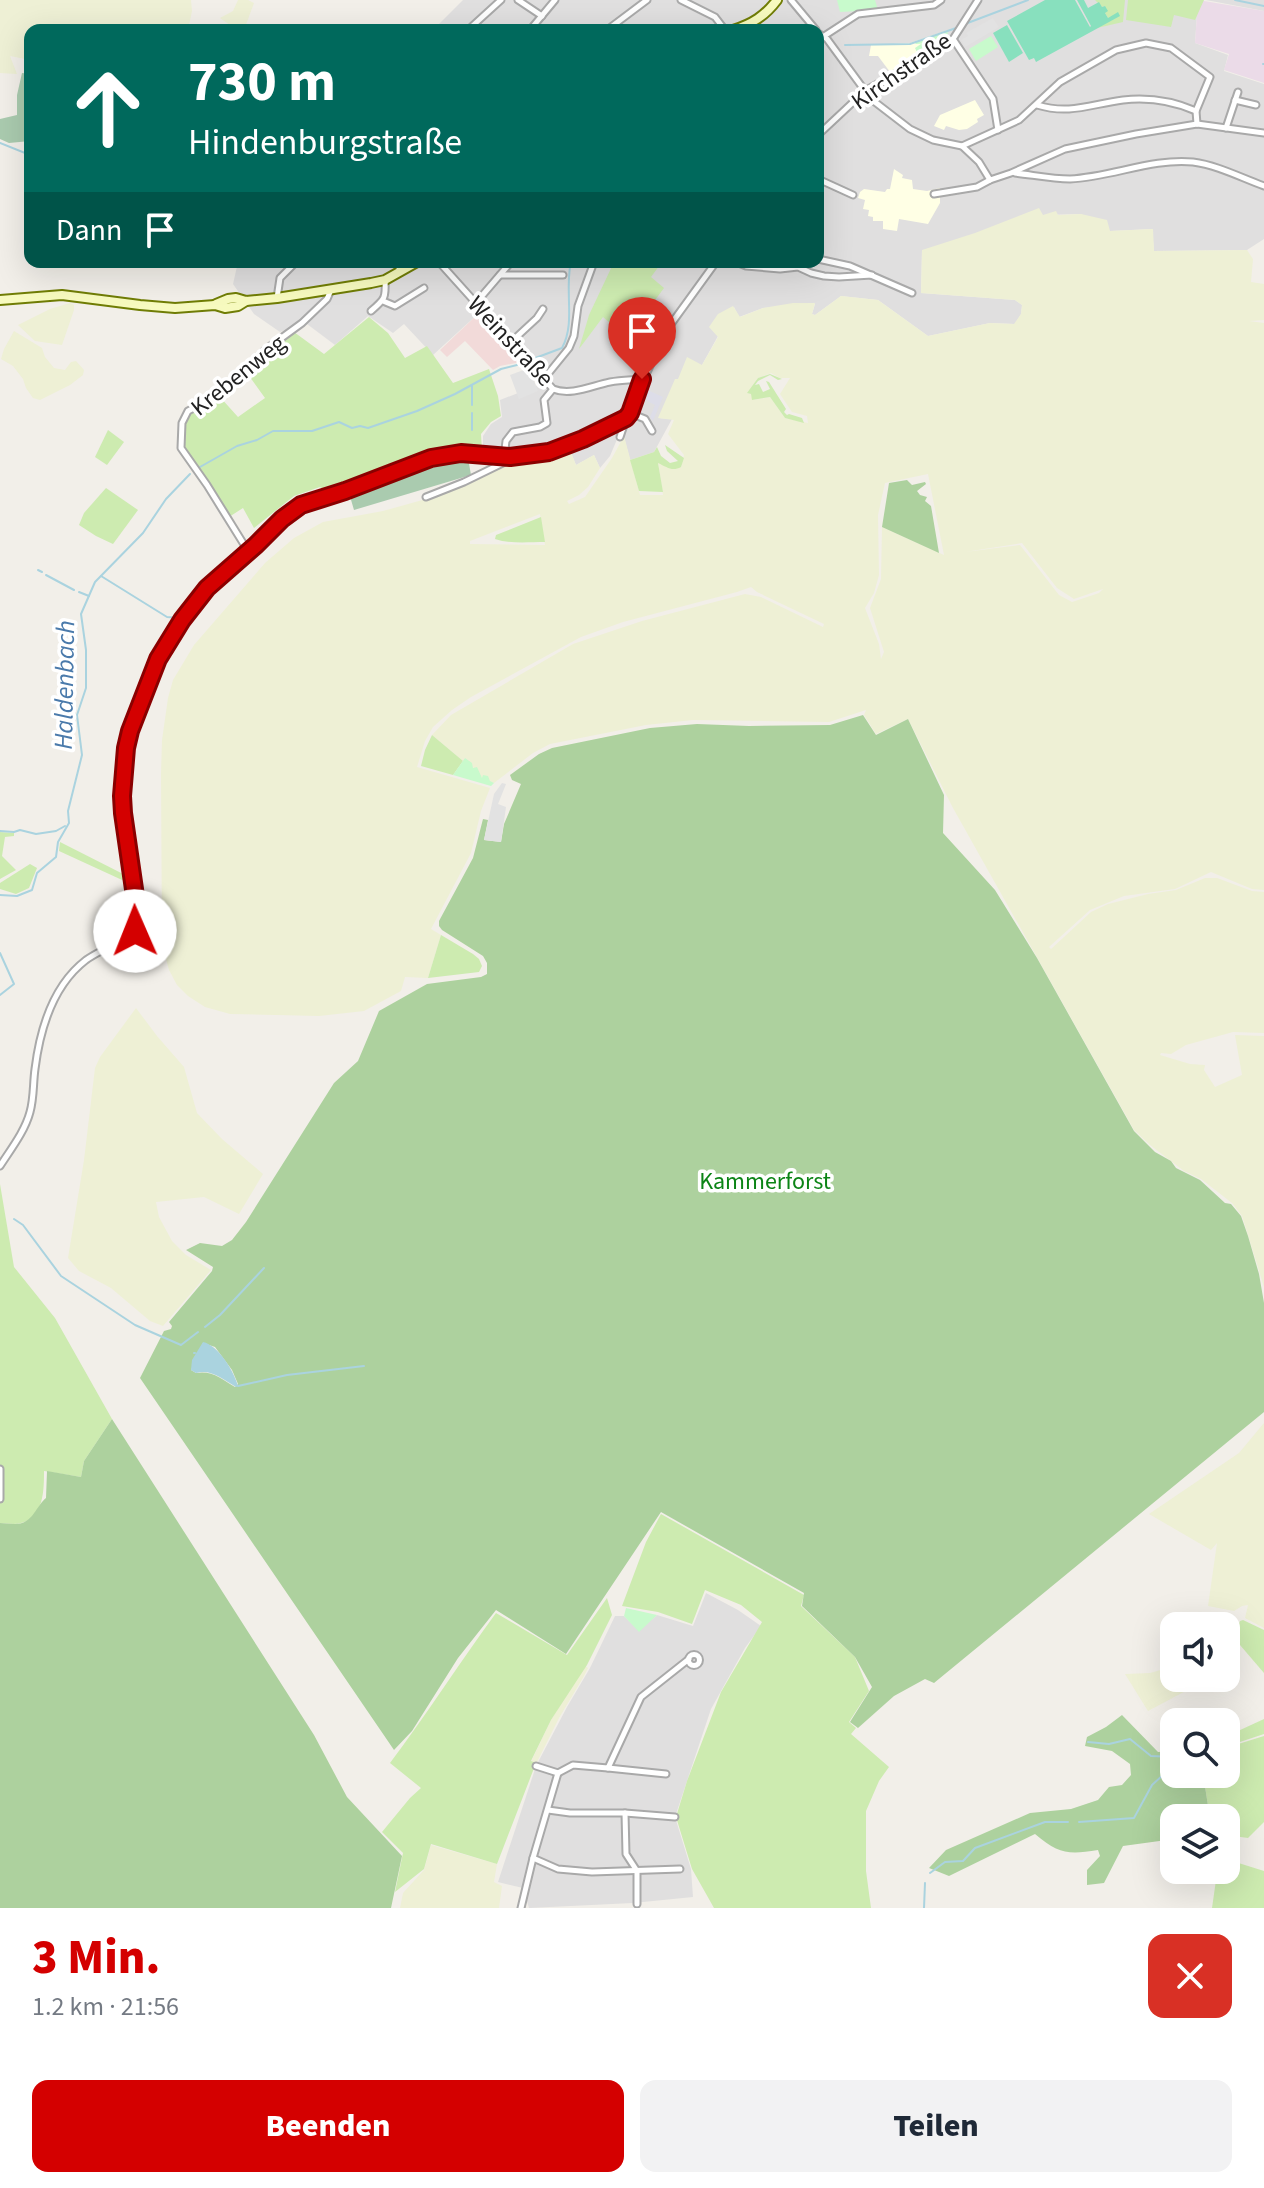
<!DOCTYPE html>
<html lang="de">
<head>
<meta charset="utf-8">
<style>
  body { margin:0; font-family:"Source Sans 3",sans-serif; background:#f2f2f3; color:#1f2937; height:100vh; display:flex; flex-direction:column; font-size:30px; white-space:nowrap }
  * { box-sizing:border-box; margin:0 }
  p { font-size:26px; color:#747a83 }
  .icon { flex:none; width:44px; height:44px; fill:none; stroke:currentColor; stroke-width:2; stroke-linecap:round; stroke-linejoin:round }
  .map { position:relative; height:1908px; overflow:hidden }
  .details { display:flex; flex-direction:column; background:#fff; flex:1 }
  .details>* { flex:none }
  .guide { position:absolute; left:24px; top:24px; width:800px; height:244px; border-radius:16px; box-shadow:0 8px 32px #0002; background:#00695c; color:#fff; overflow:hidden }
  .controls { position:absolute; left:1160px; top:1612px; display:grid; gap:16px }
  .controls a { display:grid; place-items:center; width:80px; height:80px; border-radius:16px; background:#fff; box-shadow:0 8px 32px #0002; font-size:40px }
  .pin { position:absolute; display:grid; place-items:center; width:68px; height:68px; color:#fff; margin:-82px -34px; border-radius:50% 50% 50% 0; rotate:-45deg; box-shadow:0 0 8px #0007 }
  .pin .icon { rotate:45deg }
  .me { position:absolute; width:88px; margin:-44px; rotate:359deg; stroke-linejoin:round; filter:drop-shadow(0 0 6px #0008) }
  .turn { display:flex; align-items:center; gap:28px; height:168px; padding:0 32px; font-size:36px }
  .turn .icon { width:104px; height:104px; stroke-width:2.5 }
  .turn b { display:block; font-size:56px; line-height:68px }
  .then { display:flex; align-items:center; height:76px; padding:0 32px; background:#0003; gap:16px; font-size:30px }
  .round { display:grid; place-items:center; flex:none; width:84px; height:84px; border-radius:16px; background:#f2f2f3 }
  .headline { display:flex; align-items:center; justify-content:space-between; height:136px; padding:0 32px }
  h1 { font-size:48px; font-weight:800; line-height:60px; color:#d40000 }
  .primary-button { display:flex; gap:16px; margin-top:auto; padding:16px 32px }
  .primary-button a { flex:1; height:92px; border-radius:16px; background:#d40000; color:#fff; font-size:32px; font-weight:800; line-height:92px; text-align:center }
  .primary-button a+a { background:#f2f2f3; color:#1f2937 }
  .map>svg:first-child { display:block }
</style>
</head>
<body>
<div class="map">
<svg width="1264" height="1908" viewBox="0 0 1264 1908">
  <rect width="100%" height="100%" fill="#f2efe9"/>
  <g fill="#e0dfdf">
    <path d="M463,0H1198L1195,43L1228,55L1224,71L1264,84V239L1247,250L1154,251L1152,229L1110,231L1081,214L1043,215L922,251L921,293L1015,300L1022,305L1021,314L1015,324L990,323L928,336L878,300L841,296L815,315L812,314L815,304L763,308L739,317L734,307L702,365L678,379L659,418L672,419L654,452L630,460L624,437H618L610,456L600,468L594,455L576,465L567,443L535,451L509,454L483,450V436L491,424L502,417L500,400L541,384L480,312L433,355L404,324L393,333L368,316L335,345L307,324L280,332L254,314L233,284L238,262H818V30H433Z"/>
    <path d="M1206,0H1264V11Z"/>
    <path d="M706,1593L738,1610L761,1626L745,1648L711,1709L675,1817L691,1869L693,1897L633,1903L529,1908L523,1888L498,1882L536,1766L567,1707L590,1668L615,1616H624L639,1631L657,1615L693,1626Z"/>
  </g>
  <path fill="#f2dad9" d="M479,313L514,353L521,362L500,366L493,370L465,341L447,357L440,350Z"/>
  <path fill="#ebdbe8" d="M1198,0L1264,11V83L1224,70L1229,54L1195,43Z"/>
  <g fill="#ffffe5">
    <path d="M948,30L945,40L937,46L921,55L917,53L890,72L878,56H869L871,45L910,43Z"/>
    <path d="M975,100L984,115L977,119L978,122L967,129L959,130L946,126L944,130L934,126L940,115Z"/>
    <path d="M894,169L903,175L902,178L912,180L913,189L927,191L940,188V203L928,224L899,219L897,231L883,229V221H873V217L868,216L869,210L863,209L865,200L858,198L860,192L864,189L885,192L887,189H890Z"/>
  </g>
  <g fill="#eef0d5" fill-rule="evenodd">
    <path d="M0,0H191L192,11L188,30H30V60L10,56L17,74L0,73Z"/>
    <path d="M238,0H248L254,3L244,30H237L220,18L233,11Z"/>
    <path d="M1039,208L1043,215L1056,211L1058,215L1081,214L1107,220L1110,231L1153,229L1154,251L1247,250L1253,259L1251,282L1264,284V320L1249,321L1264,323V890L1252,889L1211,872L1175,889L1124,896L1090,910L1049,947L1051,949L1091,912L1108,904L1148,894L1176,890L1205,878H1217L1252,891L1264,892V1033L1233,1032L1186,1045L1171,1054L1161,1053L1160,1055L1190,1064L1205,1065L1204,1070L1215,1087L1242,1075L1235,1035L1264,1036V1287L1242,1216L1232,1203L1201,1179L1184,1171L1150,1145L1134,1130L953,808L908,719L876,734L864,715L866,710L829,722L693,720L646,725L550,744L533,753L494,783L482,778L465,758L463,761L432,735L451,715L573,644L642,621L745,594L761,597L823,627L824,624L757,592L751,587L737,592L623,622L581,637L471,697L452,710L433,727L425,741L417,767L490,788L481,811L471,853L431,929L441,935L428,978L405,977L401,991L364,1011L319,1016L230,1014L205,1007L188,996L177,985L169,970L162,944L161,774L162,740L168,698L173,680L194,645L265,563L294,538L323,522L383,511L444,494L520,460L545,455L569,447L576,465L594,455L600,468L588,487L579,495L567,501L569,504L585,497L612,458L624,436L640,495H663L658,462L681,467L684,455L668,434L674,420L658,418L675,379H678L687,357L702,365L718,337L709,327L718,314L733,306L740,317L763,308L793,303H815L812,314L815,315L841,296L878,300L928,336L990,323L1014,324L1021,314L1022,305L1015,300L921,293L922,250L975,233ZM771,373L780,378H790L780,394L792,412L807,416L808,423L785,418L770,397L753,400L751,394L748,393L758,378ZM928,474L944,555L882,527L881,579L870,608L884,652L881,659L879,644L865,608L874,593L879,575L878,515L885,483ZM540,514L545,545L470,544V541ZM1022,543L1057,588L1074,599L1103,589L1099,593L1072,602L1059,595L1020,545L965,552Z"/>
    <path d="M70,303L74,305V310L62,345L35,341L18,325L50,309Z"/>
    <path d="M14,331L42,348L45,357L54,368L65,370L71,362L76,361L84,370L83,375L70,385L40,400L33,398L26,388L23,379L13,366L1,359L4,349Z"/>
    <path d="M136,1008L157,1036L184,1067L197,1113L222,1139L263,1174L239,1214L204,1197L156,1202L159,1217L172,1241L186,1255L211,1270L163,1326L150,1321L111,1288L79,1271L68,1258L84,1160L95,1068L100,1057Z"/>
    <path d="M1264,1423V1628L1245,1618L1248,1605L1242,1606L1234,1611L1208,1606L1217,1543L1211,1550L1149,1514L1239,1453Z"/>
    <path d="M1174,1663V1678H1206L1195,1686L1148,1711L1125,1674L1150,1673L1164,1669Z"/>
    <path d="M585,1666L588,1668L584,1676L559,1718L537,1762L534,1763L531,1762L551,1720Z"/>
    <path d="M431,1845L497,1864L494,1882L502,1886L499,1908H400L403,1893L424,1870Z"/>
  </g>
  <g fill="#cdebb0">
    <path d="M1095,0H1125L1123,22L1097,28L1119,16L1108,18L1105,13V6L1102,7Z"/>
    <path d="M1128,0H1204L1195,20L1174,15L1171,27L1126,20Z"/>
    <path d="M614,262H662L651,277L664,288L644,315L628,302L610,323L603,317L579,349L589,315Z"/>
    <path d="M369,317L388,333L405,358L427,346L453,383L489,369L498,396L501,416L491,422L481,434L482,451H458L425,455L397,469L331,494L320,487L294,496L254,528L243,508L229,517L183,446L184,424L190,414L220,397L238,417L265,398L247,373L271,348L294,332L324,354Z"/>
    <path d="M770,374L782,379L778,380L770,375L758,381L755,385L759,384L763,392L770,389L766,381L769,382L786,409L784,412L787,415L789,414L802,418L804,423L785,418L770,397L752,400L751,394L747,393L758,378Z"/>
    <path d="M108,430L124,442L107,465L95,457Z"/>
    <path d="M665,445L684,458L681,467C672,472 667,467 658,463L663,492L639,491L630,460L654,452L657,447L661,456L670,463L678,461L667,451Z"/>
    <path d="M106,488L138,510L113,544L96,536L79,525L84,513Z"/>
    <path d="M541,517L545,542C529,542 509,544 495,539L496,535Z"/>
    <path d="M432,735L463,761L453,775L421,766L425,750Z"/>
    <path d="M0,832L14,833V836L5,837L2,856L16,870L0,879Z"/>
    <path d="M60,842L133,879V885L59,851Z"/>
    <path d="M30,864L37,868L29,888L16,894L0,889V883Z"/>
    <path d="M441,935L473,954L479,959L482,966L479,972L428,978Z"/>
    <path d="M0,1184L14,1267L55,1318L112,1419L84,1461L81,1477L44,1471C44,1490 44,1517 21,1523C15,1525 6,1523 0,1523Z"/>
    <path d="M661,1514L804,1595L801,1606L855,1657L869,1691L849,1722L856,1728L851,1734L889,1767L879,1781L866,1811V1871L871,1908H714L692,1869L676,1817L687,1781L721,1692L762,1622L741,1605L705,1590L692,1624L658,1612L622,1606L646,1542Z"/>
    <path d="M607,1598L612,1615L587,1665L551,1720L531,1761L536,1763L497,1864L431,1844L424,1869L395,1892L403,1853L382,1832L410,1798L421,1788L390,1763C427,1714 460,1662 496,1613L567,1655Z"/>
    <path d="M1243,1620L1264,1630V1673L1234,1638L1240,1621Z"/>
    <path d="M1264,1719V1734L1237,1743L1234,1741V1735L1238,1731Z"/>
    <path d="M1264,1736V1822L1248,1838L1226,1835V1818H1210L1203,1774H1226V1750L1235,1745Z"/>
    <path d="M1229,1860L1264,1871V1908H1212L1217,1873L1219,1870H1226V1863Z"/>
  </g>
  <g fill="#add19e" fill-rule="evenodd">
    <path d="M907,480L912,485L925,482L926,484L917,491L920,495L927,497L925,501L931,506L939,553L882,527L889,483Z"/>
    <path d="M863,715L876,735L908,719L944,795L943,833L995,890L1037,958L1134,1131L1155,1152L1171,1161L1176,1168L1200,1180L1225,1203L1231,1204L1241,1216L1248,1236L1259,1274L1264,1303V1412L934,1683L925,1679L894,1696L858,1728L850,1722L872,1687L855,1657L802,1606L804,1593L661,1512L566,1654L496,1610L458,1658L412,1731L394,1750L140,1378L164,1331L171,1329L172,1326L169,1322L212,1271L213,1267L186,1250L200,1243L222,1246L232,1240L246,1222L334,1083L358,1061L379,1011L427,984L481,977L487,974V963L483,956L442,930L439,926V921L473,858L483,819L488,820L484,840L501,842L504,824L521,784L512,780L510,775L539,754L552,748L650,728L697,724L749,726L830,725ZM203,1343L215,1347L232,1370L238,1384L235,1387C222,1379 212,1370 196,1373L191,1370Z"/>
    <path d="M112,1419L314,1735L347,1797L402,1856L391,1908H0V1523C6,1523 16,1525 22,1523C34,1519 38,1504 46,1498L47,1471L81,1477L84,1461Z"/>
    <path d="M1122,1715L1158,1752L1174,1751V1774H1203L1210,1818H1174V1839L1123,1846L1104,1883L1087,1885V1870L1100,1856L1098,1850C1068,1855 1059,1854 1035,1834L949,1876L929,1868L946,1850L1030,1813L1071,1809L1098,1800L1109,1787L1122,1785L1131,1775L1130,1764L1112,1751L1085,1746L1087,1737L1106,1727Z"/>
  </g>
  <g fill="#aacbaf">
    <path d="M22,73L30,74V141L9,143L0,139V119L17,115V95Z"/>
    <path d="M468,458L471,475L354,510L349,493C388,479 427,463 468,458Z"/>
  </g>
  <g fill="#c8facc">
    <path d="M837,0H875L878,10L840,12Z"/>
    <path d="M948,30C948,39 942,43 934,48L932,46L922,52H917L915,48L921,44L930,43L916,44L914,42Z"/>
    <path d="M991,36L998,47L976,61L969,49Z"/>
    <path d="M465,758L472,763L473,768L477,767L482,778L483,775L488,776L490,781L494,783L491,786L453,775Z"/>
    <path d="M626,1608L657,1615L639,1632L624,1616Z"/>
  </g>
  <g fill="#88e0be">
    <path d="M1045,0H1075L1090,27L1091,26L1077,0H1084L1088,8L1099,2L1102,7L1105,6L1108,11L1105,13L1108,18L1118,12L1120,16L1036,62L1034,58L1029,60L1007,21Z"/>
    <path d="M1007,25L1023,53L1009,62L993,33Z"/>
  </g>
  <g fill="#e2e2e2">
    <path d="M993,18L999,27L965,47L961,40L968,36L966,33Z"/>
    <path d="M529,368L538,391L519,399L510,375Z"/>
    <path d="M502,783L506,784L498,804L506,807L501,842L484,840L494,794Z"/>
  </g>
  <path fill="#dddde8" d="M643,388L663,397L653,421L650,417L655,405L647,401V398L642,396Z"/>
  <path fill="#aad3df" d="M203,1342C218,1345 234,1371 238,1386L236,1387C222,1379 212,1369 196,1373L191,1370L192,1360Z"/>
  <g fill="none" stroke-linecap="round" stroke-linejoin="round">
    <g stroke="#aad3df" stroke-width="2">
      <path d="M1235,0L1264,6"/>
      <path d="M965,24L1028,0"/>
      <path d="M845,45L910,44L959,27"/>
      <path d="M1263,64H1264"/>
      <path d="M0,143L30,155"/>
      <path d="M530,360L562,348C576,323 564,290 571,262"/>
      <path d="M472,405V386"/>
      <path d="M472,430V413"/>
      <path d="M200,467L237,446L257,440L273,431H312L339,422L352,428L360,426L368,428L417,411L455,394L501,369L525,363"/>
      <path d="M38,570L42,572"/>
      <path d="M46,575L74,590"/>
      <path d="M101,576L167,617L179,618"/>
      <path d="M79,592L89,596"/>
      <path d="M0,831L14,832L20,830L36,834L56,831L65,826"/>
      <path d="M0,895L17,896L32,890L37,873L56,857L58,842L69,823L68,811L82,755L77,715L86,688V650L81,614L95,582L143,533L166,499L190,474"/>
      <path d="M0,953L14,984L0,995"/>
      <path d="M14,1219L23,1225L61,1276L135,1325L181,1345L198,1332"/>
      <path d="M205,1327L220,1315L264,1268"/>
      <path d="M194,1353H195"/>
      <path d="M238,1386L287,1375L364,1366"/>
      <path d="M1088,1742L1109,1744L1130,1739L1151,1756L1174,1757"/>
      <path d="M1226,1744L1229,1742"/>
      <path d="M1079,1822L1134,1818L1152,1785L1174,1765"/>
      <path d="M930,1873L945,1862L963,1861L975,1848L1045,1822H1068"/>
      <path d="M924,1908L925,1883"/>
    </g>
    <defs>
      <g id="minor">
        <path d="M518,0L542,16"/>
        <path d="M681,0L715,17L725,30"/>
        <path d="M791,0L816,30"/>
        <path d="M438,29L439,30"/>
        <path d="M468,30L501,0"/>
        <path d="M530,30L555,0"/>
        <path d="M607,30L647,0"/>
        <path d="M818,33L827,39L871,99L910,129L933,140L962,146L979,162L990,180"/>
        <path d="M953,39L993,99L998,130"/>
        <path d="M818,40L858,14L934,5L941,0"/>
        <path d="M1235,100L1256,105"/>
        <path d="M1037,105C1070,115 1091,104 1123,100C1149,97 1173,101 1196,111"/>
        <path d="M1226,128L1238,92"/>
        <path d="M818,135L865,91L944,46L953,39L978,0"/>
        <path d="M962,146L1019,120L1060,82L1116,50L1146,43L1171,48L1210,77L1196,111L1197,124"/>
        <path d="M1015,173C1033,175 1052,179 1070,179C1112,177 1152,158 1193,162C1217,165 1242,178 1264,186"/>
        <path d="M818,179L853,195"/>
        <path d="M934,194L977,187L990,180L1011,173L1065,149L1136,134L1197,124L1264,133"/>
        <path d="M818,259L850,266L912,293"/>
        <path d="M283,262L290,267"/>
        <path d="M393,262L402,270"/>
        <path d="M439,262L553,389C571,396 591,386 610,382C621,380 631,380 642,379"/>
        <path d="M736,262L746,266L780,269L798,267L811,273L824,276L839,277L872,275"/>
        <path d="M500,275H563"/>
        <path d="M277,298L280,278L296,262"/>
        <path d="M383,301L395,306L424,288"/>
        <path d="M475,304L511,262"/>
        <path d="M371,311C385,299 386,298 385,280"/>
        <path d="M510,343L537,318L543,309"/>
        <path d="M543,380L569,348L574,336L578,306L594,262"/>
        <path d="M630,413L645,419L652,431"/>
        <path d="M620,437L626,419"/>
        <path d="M504,457L506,441L513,432L540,427L547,423L544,400L553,389"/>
        <path d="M426,497L464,482L505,462L510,458"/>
        <path d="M248,551L207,485L181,448L182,423L188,411L219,395L265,350L302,323L327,299L331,290"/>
        <path d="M0,1166C11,1149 25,1131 30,1112C34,1098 33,1083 35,1069C40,1029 52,986 86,960C99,951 115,944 130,937C138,929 138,921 137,910L123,813L122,796L126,748L130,731L158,659L182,620L207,588L291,510L309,502L345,491L431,458L446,454L474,453L510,457L549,452L583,439L626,418L666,331L716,262"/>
        <path d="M0,1469V1499"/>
        <circle cx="694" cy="1660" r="5.5"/>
        <path d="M536,1766L558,1773"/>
        <path d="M608,1768L666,1774"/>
        <path d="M558,1773L573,1765L608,1768L641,1697L689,1659"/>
        <path d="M548,1810L570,1813H625L675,1817"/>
        <path d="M625,1813L626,1854L637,1871V1904"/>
        <path d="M533,1858L558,1869L592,1872L680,1869"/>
        <path d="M521,1908L533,1858L558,1773"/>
      </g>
      <g id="secondary">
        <path d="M733,30C752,24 765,16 777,0"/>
        <path d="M0,300L62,295L140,305L175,308L215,305L225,308L238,306L246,301"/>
        <path d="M216,304L228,299L236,298L246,301L277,298L371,283L385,280L417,262"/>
      </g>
    </defs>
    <use href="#minor" stroke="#a9a9a9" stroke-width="9"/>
    <use href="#secondary" stroke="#707d05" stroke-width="12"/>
    <use href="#minor" stroke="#fff" stroke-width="5"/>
    <use href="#secondary" stroke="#f7fabf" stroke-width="8"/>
  </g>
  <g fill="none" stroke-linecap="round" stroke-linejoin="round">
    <defs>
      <path id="route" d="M135,931L138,922L137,910L123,813L122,796L126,748L130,731L158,659L182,620L207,588L256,545L282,519L301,505L345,491L431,458L461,453L510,457L549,452L583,439L626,418L630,413L642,379"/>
    </defs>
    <use href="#route" stroke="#8a0000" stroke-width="20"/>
    <use href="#route" stroke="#d40000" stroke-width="14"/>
  </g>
  <g text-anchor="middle" stroke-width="7" stroke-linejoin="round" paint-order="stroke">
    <g font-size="24" fill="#222" stroke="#fff">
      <text transform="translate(901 71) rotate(-35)" y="8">Kirchstraße</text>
      <text transform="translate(511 341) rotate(47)" y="8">Weinstraße</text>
      <text transform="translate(238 375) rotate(-39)" y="8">Krebenweg</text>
    </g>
    <g font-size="24" fill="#0c8416" stroke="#fff">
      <text x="765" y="1189">Kammerforst</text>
    </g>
    <g font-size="26" font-style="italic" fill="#4a7aab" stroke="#fff">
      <text transform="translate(64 685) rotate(-89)" y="9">Haldenbach</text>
    </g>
  </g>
</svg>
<div class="controls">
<a><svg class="icon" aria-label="sound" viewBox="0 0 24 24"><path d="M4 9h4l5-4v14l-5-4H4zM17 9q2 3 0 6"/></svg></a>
<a><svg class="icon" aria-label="search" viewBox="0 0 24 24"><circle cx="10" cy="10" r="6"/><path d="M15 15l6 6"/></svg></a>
<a><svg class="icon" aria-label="layers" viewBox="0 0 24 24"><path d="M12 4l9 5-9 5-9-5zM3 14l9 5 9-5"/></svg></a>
</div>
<div class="pin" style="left:642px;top:379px;background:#d93025"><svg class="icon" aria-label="arrive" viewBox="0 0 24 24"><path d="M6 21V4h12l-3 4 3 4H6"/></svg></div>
<svg class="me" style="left:135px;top:931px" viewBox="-20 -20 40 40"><circle r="19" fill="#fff"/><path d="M0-13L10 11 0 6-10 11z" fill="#d40000"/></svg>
<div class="guide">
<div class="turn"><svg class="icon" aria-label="ahead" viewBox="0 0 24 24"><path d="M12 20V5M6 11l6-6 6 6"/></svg><div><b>730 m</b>Hindenburgstraße</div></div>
<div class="then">Dann<svg class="icon" aria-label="arrive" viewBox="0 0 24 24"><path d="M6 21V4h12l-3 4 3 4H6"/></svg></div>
</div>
</div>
<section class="details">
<div class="headline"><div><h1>3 Min.</h1><p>1.2 km · 21:56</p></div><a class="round" style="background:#d93025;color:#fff"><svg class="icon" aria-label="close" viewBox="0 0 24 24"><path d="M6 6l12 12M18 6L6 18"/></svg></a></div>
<div class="primary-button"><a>Beenden</a><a>Teilen</a></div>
</section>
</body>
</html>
